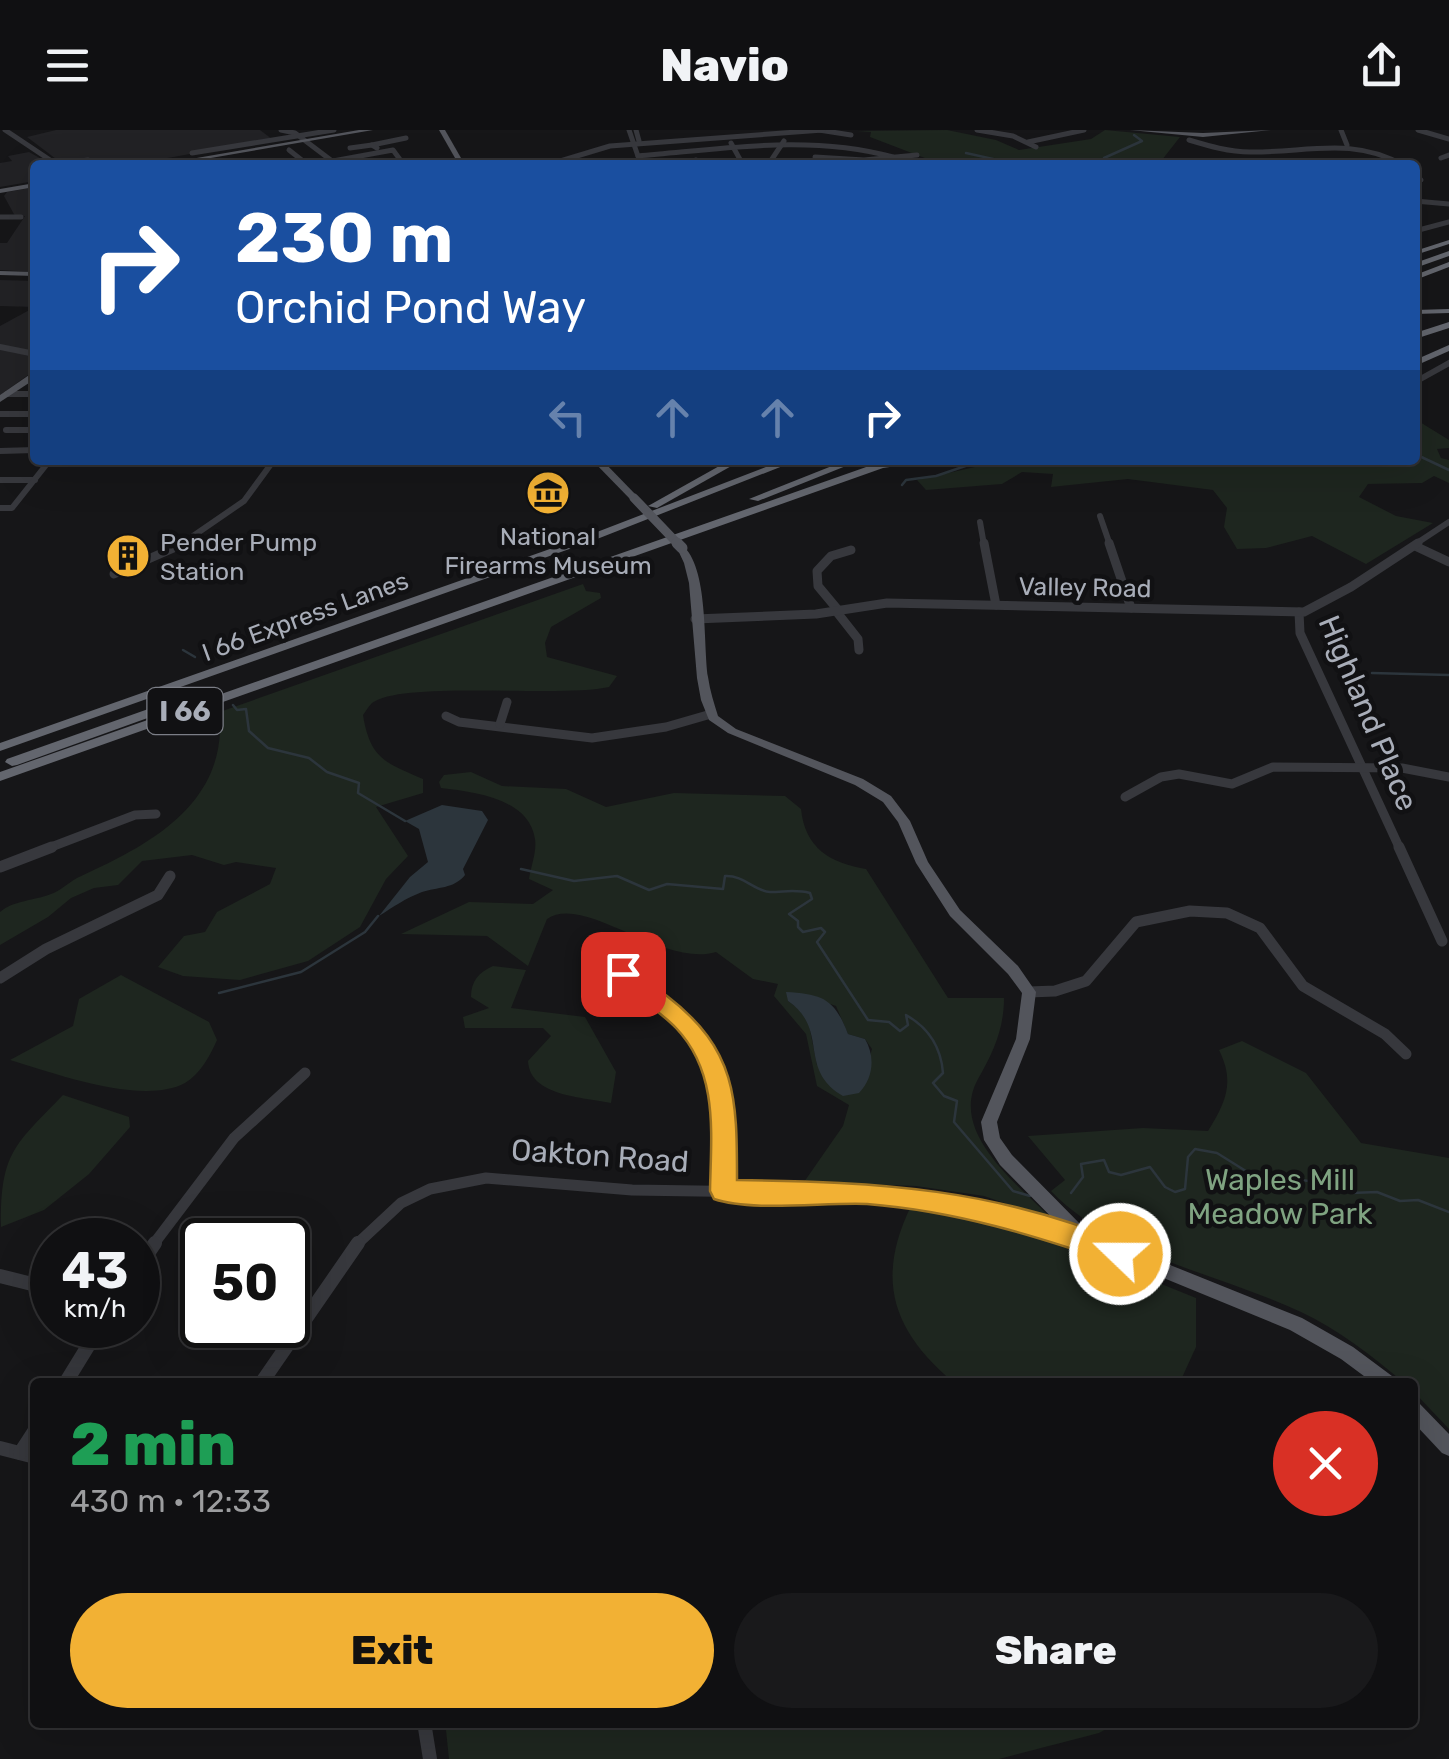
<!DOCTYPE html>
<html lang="en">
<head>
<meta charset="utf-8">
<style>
  body { margin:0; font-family:Rubik,sans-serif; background:#19191b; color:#f1f3f6; height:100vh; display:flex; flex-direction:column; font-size:38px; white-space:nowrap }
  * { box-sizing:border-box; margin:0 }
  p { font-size:32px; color:#9c9d9f }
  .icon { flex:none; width:55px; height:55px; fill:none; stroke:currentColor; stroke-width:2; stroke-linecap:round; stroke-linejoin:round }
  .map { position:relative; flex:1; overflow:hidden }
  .details { position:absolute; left:30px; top:1248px; width:1388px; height:350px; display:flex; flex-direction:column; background:#101012; border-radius:10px; box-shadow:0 10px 40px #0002,0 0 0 2px #303032 }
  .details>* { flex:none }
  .top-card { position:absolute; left:30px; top:30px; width:1390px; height:305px; border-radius:10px; box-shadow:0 10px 40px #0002,0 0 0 2px #303032; background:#1a4fa0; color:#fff; overflow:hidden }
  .speed { position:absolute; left:30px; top:1088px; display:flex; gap:20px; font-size:50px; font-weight:700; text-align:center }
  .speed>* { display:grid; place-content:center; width:130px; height:130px; border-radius:50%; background:#101012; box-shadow:0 10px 40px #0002,0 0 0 2px #303032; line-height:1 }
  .speed small { font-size:25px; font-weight:400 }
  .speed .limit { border:5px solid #111; border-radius:15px; background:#fff; color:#111 }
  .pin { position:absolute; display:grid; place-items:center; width:85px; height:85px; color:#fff; margin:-42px; border-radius:20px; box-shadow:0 5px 15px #0006 }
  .me { position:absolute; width:110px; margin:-55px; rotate:292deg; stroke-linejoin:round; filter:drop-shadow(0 0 8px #0008) }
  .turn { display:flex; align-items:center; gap:35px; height:210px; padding:0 40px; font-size:45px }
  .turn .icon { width:130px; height:130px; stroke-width:2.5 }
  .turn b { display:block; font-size:70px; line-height:85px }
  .lanes { display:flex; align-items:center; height:95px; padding:0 40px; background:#0003; justify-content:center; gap:50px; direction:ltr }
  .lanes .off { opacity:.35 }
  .round { display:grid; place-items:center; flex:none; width:105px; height:105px; border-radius:52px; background:#19191b }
  .head { display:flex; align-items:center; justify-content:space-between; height:170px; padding:0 40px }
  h1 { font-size:60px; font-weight:800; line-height:75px; color:#1e9e55 }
  .button { display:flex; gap:20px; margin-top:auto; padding:20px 40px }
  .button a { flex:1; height:115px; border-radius:60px; background:#f2b134; color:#111; font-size:40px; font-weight:800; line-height:115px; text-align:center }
  .button a+a { background:#19191b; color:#f1f3f6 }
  header { display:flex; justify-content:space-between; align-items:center; height:130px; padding:0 40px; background:#101012; font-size:45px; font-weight:800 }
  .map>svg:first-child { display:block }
</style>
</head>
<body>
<header><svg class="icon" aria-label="menu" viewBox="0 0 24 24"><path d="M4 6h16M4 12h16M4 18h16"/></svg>Navio<svg class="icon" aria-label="share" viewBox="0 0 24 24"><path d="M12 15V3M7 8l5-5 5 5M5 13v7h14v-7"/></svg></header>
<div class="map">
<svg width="1449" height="1629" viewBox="0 0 1449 1629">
  <rect width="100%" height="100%" fill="#161618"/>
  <g fill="#222225">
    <path d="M56,0H260L272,9L129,35H79L60,32L27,7Z"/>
    <path d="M29,22L52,35H35V51L0,57V33L12,31L8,26Z"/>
    <path d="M35,57V142L0,140V113H7L25,86H15L4,66L7,62Z"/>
    <path d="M0,150L35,151V240L0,265V196L35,177L0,176Z"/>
  </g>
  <g fill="#1e261f" fill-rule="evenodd">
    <path d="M947,0L996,10L1019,20L1091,9L1105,0L1180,7L1158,35H890L930,30L870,7L871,2L857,1Z"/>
    <path d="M1415,289L1449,310V318L1437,319L1441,328L1449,330V353L1434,346L1422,353L1368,354L1359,367L1396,386L1433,393L1366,434L1312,406L1266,418L1237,419L1224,397L1227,378L1213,360L1128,349L1051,357L1053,344L1022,342L1002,354L926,360L917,350L1006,330H1415Z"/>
    <path d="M583,454L586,461L600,463L601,468L551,497L545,513L547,527L617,546L609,557C562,568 402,550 372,573C368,577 366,581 363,585C370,629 386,633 423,649V663L376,677L408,726L386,749L360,797L308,831L240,850L183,846L158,837L184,806L205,802L217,782L270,754L276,738L236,732L224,735L192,725L142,731L118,755L94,758L71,768L48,787L0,815V782C14,770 34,771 51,764C60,761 68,753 77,748C140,719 217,682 220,601L211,591H194Z"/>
    <path d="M471,642L502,656L566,659L606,677L674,663L785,666L801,679C805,718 830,733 866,739L948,868H1004C1004,899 993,923 978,949C948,1003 1019,1055 1053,1090L984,1066L916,1056L804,1052L843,996L849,975L817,956L806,904L774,866L778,854L753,849L716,822C663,838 584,763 547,789L528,836L487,806L401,804L469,772L533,774L553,760L529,749C531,736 537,721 535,709C529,668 474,662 441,658L439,652L444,645ZM798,863L836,876L848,904L865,909L872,919L869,929L817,935L807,885L788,871Z"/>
    <path d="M493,836L526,840L511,878L585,887L616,942L611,973C584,967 530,967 528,931L551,906L543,898H465L463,887L489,878L471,867C471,851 479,842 493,836Z"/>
    <path d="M121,845L209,892L217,910C210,926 200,944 185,953C142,976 54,943 10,930L73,896L79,869Z"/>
    <path d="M1242,911L1306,943L1361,1013L1449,1028V1299L1413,1261L1412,1252H1403C1371,1225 1339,1200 1301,1182C1220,1144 1113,1126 1051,1061L1065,1050L1028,1006L1143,998L1208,1001C1226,972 1235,952 1219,920Z"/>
    <path d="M63,965L129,987L130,997L89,1044L44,1080L1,1097C0,1022 15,1015 63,965Z"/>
    <path d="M911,1076L1050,1109L1196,1168V1217L1180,1252H953C893,1201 875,1150 911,1076Z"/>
    <path d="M468,1592H1117V1593L1099,1603L999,1629H449L446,1600Z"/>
  </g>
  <g fill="#2c353c">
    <path d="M442,675L482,681L488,690L463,739L465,745C454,759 437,757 422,762C406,768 393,777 379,786L410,747L428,732L419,699L405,691Z"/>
    <path d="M786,862C824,864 835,870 848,904L865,909C875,926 874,947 859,963L843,966C797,939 830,900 788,871Z"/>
  </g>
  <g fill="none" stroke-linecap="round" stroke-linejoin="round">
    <g stroke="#2c353c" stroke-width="2.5">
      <path d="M966,23L1020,35"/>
      <path d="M1116,35L1104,28L1142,11L1134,5"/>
      <path d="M1415,324L1449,340"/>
      <path d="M902,355L906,350L936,346L983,330"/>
      <path d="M183,520L195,527"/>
      <path d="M1372,543L1449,545"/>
      <path d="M233,575L237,580L246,579L249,601L268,618L309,628L327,642L359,653L358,663L405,691"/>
      <path d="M521,739L574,751L617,746L649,760L667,754L723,759L725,746C744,745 754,761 770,762C785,762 795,759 810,763L812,769L789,784L798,791V797L803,802L821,798L825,802L817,812L868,890L889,892L900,901L908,895L906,885C929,898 941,917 943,943L933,953L944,966L957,971L954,992L1013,1061L1030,1066"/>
      <path d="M219,863L301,842L365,802L378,786"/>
      <path d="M1071,1063L1083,1047L1081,1034L1104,1030L1109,1042L1121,1045L1150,1037L1165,1057L1175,1062L1185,1059L1188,1027L1195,1019L1217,1023L1249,1043L1338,1055L1351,1063L1377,1062L1400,1071L1418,1070L1449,1082"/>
    </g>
    <g stroke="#37383d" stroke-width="5">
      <path d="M5,0L56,34L88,30"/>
      <path d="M281,0L295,3L336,34"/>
      <path d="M629,0L641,35"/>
      <path d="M636,0L639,11"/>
      <path d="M819,0L851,5"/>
      <path d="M977,0L1013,6L1036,17"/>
      <path d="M1341,0L1347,15"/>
      <path d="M1418,0L1449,9"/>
      <path d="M1189,10C1209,16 1229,22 1250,22C1305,23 1352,6 1403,35"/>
      <path d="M1028,12L1084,0"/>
      <path d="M731,13L743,35"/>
      <path d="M372,15L406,8"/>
      <path d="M350,18L372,15L377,18"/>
      <path d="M289,20L308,35"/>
      <path d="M192,23L334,0"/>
      <path d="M638,26C724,19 809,4 893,27"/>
      <path d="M815,27L864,30L917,25"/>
      <path d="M1441,28L1449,25"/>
      <path d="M696,30L697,35"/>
      <path d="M311,35L393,20L404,35"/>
      <path d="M547,35L610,16L823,0"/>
      <path d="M768,35L784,11"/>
      <path d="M1415,44L1421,50L1415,54"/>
      <path d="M1415,71L1449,74"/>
      <path d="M0,87H21"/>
      <path d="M1415,101L1449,92"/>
    </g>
    <g stroke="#37383d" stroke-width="6">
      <path d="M0,217L35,224"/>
      <path d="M1415,252L1449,233"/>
      <path d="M7,264H35"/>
      <path d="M0,284H35"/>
      <path d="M6,300H35"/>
      <path d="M0,321L35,320"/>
      <path d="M0,350H35"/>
      <path d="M0,378H12L50,330"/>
      <path d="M1100,386L1110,415"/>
      <path d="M980,392L984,415"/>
      <path d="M180,415L244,371L274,330"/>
      <path d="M1414,415L1449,392"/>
    </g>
    <g stroke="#37383d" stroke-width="9">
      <path d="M984,413L996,475"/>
      <path d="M1109,413L1131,478"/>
      <path d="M1415,416L1449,432"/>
      <path d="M114,444L185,413"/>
      <path d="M838,480L818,456L817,441L831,426L851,420"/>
      <path d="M836,481L858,509L859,520"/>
      <path d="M1299,482L1300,503L1400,719"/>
      <path d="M695,489L816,484L887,473L1304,482L1351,457L1418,413"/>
      <path d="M446,586L459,592L592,608L666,597L711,584"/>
      <path d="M500,594L507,572"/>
      <path d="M1125,667L1161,647L1179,644L1232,654L1273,637L1402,638L1449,647"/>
      <path d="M46,719L135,685L156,684"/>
    </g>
    <g stroke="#37383d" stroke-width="11">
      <path d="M1399,717L1442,811"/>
      <path d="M0,737L52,717"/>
      <path d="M623,844C726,913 726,945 724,1061"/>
      <path d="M0,848L46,819L158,765L170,746"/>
      <path d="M1029,862L1055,861L1086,851L1136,792L1190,781L1227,783L1260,798L1303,856L1385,904L1406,924"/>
      <path d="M153,1115L234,1008L305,943"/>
      <path d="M356,1115L401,1073L430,1059L486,1048L632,1060L885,1064L960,1075L1076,1106"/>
    </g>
    <g stroke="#37383d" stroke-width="14">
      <path d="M138,1138L155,1113"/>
      <path d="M0,1146L52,1159"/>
      <path d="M66,1252L101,1195"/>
      <path d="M262,1252L358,1113"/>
      <path d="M0,1318L35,1327"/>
      <path d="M20,1323L35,1300"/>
      <path d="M424,1592L430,1629"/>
    </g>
    <g fill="#53555c" fill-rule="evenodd">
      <path d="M359,0H373L170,35H156Z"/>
      <path d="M439,0H445L465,35H459Z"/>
      <path d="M1130,0L1203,3L1271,0L1203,7Z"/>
      <path d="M35,53V57L0,63V59Z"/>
      <path d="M0,141L35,142V146L0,145Z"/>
      <path d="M32,243H35V249L0,272V265Z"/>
      <path d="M592,330H602L637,366V370H631Z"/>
      <path d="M682,415C709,437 703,513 708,547C710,561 714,573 718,586L736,599L863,649L891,666L910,691L928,732L960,780L1018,836L1036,862L1030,909L997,992L1000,1008L1012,1025L1088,1102L1302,1188L1353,1217L1392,1246L1395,1252H1372L1341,1229L1290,1200L1076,1112L1000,1035L984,1010L981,992L1016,909L1022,863L1008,844L950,786L916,733L898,692L883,672L855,655L728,603L709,590L701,570L697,548L689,453L684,433L677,418Z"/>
      <path d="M1412,1270L1418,1272L1449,1304V1326L1442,1323L1412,1291Z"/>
    </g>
    <g fill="#63666e" fill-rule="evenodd">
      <path d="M1449,110V114L1415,125V121Z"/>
      <path d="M1449,121V126L1415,138V133Z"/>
      <path d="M1449,132V137L1415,150V145Z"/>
      <path d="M1449,179V183L1415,184V180Z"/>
      <path d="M1449,192V198L1415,209V203Z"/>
      <path d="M1449,215V221L1415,236V230Z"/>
      <path d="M730,330H742L657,378L648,376Z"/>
      <path d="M784,330H798L592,411L0,621V613L584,407Z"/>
      <path d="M847,330H861L758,371L749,369Z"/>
      <path d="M886,330H921L916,333L883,338L0,651V642Z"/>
      <path d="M202,560L206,561V567L17,635L12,636L5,632L7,629Z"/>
    </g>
    <path stroke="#53555c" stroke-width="9" d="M634,368L679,415"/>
    <path stroke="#53555c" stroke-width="11" d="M677,413L682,418"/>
  </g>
  <path fill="#f2b134" stroke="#9d7322" stroke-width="2.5" d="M623,836C639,841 653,855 667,866C737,920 737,968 737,1050C880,1052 995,1058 1130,1115L1134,1124L1130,1132L1120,1135C1037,1106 956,1081 867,1074C825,1072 752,1082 714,1069L710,1061C711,1004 719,943 676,898C659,880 634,866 615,850L611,844Z"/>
  <defs>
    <symbol id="museum-disc" viewBox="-11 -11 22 22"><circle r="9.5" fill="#f2b134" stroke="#111113"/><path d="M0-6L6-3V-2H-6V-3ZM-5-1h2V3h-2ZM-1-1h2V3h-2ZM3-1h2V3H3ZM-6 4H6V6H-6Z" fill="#111"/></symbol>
    <symbol id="building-disc" viewBox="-11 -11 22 22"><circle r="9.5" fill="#f2b134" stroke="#111113"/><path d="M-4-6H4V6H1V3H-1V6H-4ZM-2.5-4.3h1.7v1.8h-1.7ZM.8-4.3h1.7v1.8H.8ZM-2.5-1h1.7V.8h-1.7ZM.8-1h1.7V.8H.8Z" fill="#111"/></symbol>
  </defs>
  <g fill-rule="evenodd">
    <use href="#museum-disc" x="523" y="338" width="50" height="50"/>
    <use href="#building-disc" x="103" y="401" width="50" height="50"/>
  </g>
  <g text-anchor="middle" stroke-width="9" stroke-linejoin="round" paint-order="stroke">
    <g font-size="25" fill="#a8adb8" stroke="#111113">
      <text x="548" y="415">National<tspan x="548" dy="29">Firearms Museum</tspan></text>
      <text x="160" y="421" text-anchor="start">Pender Pump<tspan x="160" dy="29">Station</tspan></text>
    </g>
    <g font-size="25" fill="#a8adb8" stroke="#111113">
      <text transform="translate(1085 457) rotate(1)" y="9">Valley Road</text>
      <text transform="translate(305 486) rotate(-20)" y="9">I 66 Express Lanes</text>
    </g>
    <rect fill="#111113" stroke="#7b7e86" stroke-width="2.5" x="147.5" y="558" width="75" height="46" rx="8"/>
    <g font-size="28" font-weight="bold" fill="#a8adb8">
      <text x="185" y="591">I 66</text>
    </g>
    <g font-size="30" fill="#a8adb8" stroke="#111113">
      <text transform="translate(1368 583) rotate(67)" y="10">Highland Place</text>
      <text transform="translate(600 1026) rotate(4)" y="10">Oakton Road</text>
    </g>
    <g font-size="30" fill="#7fa381" stroke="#111113">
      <text x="1280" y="1060">Waples Mill<tspan x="1280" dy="34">Meadow Park</tspan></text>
    </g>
  </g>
</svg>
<div class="speed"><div>43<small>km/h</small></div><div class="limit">50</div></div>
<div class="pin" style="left:623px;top:844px;background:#d93025"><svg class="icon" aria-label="arrive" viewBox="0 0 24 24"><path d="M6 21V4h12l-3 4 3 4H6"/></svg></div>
<svg class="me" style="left:1120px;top:1124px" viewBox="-20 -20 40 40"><circle r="17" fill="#f2b134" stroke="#fff" stroke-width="3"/><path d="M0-11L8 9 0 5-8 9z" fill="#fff"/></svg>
<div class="top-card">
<div class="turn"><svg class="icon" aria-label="right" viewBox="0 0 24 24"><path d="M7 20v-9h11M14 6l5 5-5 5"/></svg><div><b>230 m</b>Orchid Pond Way</div></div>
<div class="lanes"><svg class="icon off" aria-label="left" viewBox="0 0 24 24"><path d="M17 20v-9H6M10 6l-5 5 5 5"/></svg><svg class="icon off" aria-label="ahead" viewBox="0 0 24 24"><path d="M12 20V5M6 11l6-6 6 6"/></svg><svg class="icon off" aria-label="ahead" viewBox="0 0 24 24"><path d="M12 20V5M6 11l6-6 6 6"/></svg><svg class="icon" aria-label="right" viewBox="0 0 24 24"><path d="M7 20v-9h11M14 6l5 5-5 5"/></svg></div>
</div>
<section class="details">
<div class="head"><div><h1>2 min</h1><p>430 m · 12:33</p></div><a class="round" style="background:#d93025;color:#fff"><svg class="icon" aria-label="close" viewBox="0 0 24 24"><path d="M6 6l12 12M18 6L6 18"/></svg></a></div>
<div class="button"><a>Exit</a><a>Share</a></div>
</section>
</div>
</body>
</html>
